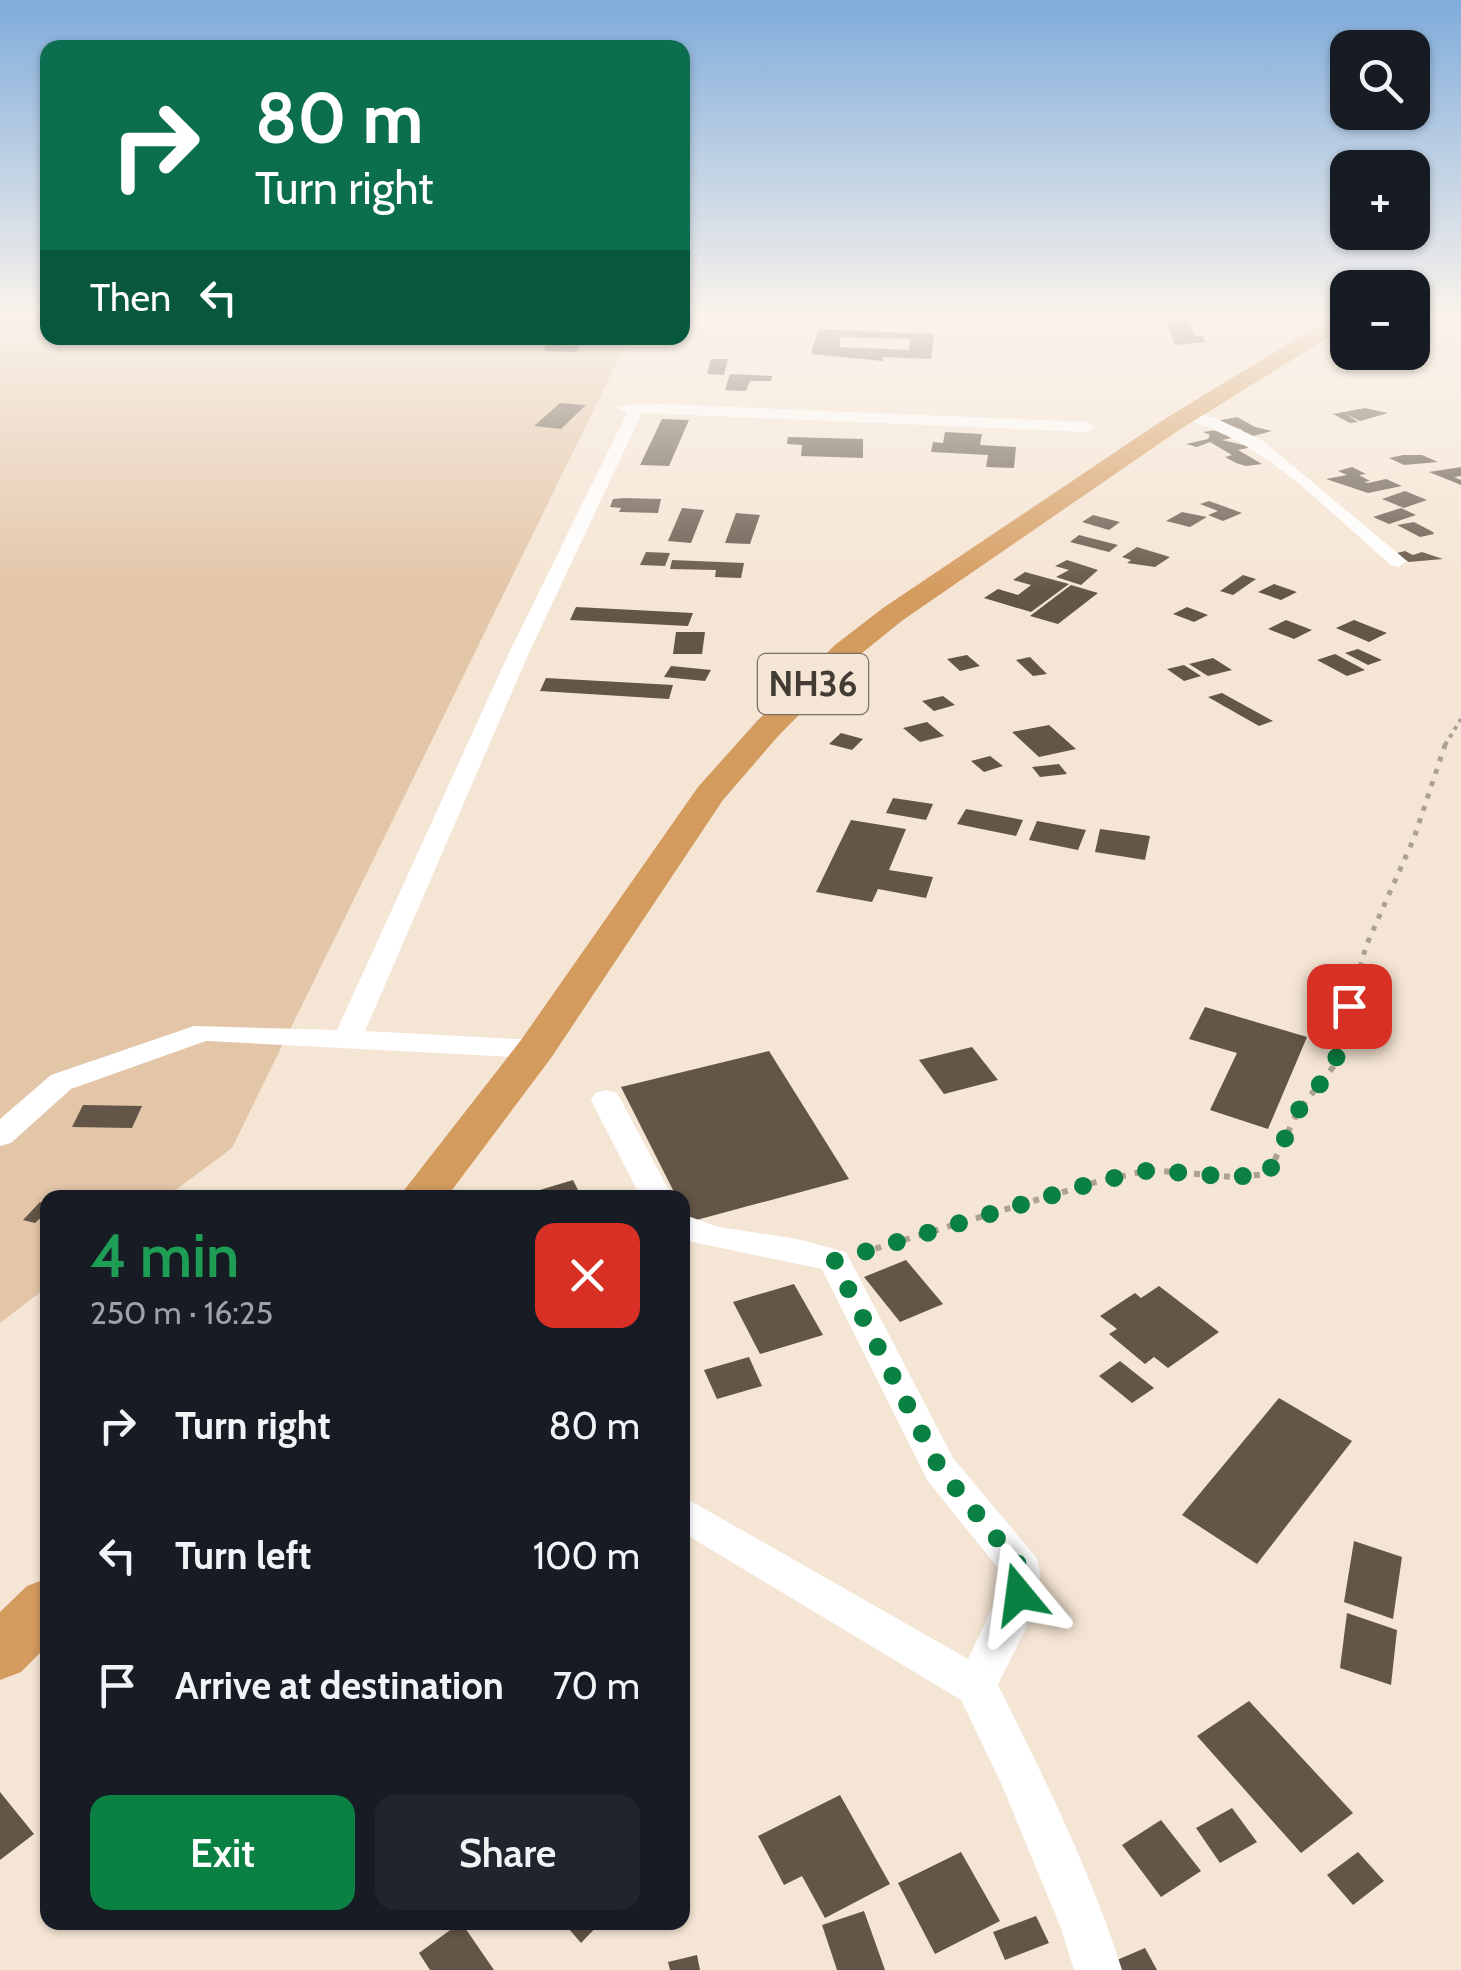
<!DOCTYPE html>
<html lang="en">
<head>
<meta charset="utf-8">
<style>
  body { margin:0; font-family:Cabin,sans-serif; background:#20242c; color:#f1f3f6; height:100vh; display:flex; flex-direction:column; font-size:38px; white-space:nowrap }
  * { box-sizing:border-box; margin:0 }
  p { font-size:32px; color:#9ea1a6 }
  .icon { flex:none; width:55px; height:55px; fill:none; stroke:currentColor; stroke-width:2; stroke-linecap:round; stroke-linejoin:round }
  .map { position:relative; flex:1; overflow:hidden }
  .side { position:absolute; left:40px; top:1190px; width:650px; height:740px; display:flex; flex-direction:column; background:#171b24; border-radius:20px; box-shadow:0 2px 8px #0004 }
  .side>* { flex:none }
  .guide { position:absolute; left:40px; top:40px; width:650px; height:305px; border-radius:20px; box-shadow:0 2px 8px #0004; background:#0b6e4f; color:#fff; overflow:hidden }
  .tools { position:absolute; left:1330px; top:30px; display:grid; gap:20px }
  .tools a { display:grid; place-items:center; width:100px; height:100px; border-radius:20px; background:#171b24; box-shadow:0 2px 8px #0004; font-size:50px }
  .pin { position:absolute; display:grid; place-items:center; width:85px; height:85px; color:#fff; margin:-42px; border-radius:20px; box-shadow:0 5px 15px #0006 }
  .me { position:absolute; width:110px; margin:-55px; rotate:344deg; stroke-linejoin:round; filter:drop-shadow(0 0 8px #0008) }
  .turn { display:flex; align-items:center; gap:35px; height:210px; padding:0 50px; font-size:45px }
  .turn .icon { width:130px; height:130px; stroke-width:2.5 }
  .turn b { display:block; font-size:70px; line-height:85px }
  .then { display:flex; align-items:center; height:95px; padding:0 50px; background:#0003; gap:20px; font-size:38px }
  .round { display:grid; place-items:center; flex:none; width:105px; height:105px; border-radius:20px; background:#20242c }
  .overview { display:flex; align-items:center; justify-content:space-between; height:170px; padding:0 50px }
  h1 { font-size:60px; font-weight:600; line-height:75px; color:#1e9e55 }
  .action { display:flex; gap:20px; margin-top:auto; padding:20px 50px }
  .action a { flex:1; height:115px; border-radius:20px; background:#0b8043; color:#fff; font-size:40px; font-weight:600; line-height:115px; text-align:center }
  .action a+a { background:#20242c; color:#f1f3f6 }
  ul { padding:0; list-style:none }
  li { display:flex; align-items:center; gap:30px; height:130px; padding:0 50px }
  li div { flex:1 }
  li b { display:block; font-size:38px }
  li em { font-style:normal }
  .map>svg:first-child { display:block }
</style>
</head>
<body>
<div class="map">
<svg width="1461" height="1970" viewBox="0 0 1461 1970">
  <rect width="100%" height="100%" fill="#f5e5d4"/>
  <path fill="#e3c5a7" d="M0,317H47L48,338H629L232,1148L166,1197L48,1198L47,1287L0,1323Z"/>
  <g fill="#635547" fill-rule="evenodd">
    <path d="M1165,318L1189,319L1195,336H1203L1205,342L1175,345Z"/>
    <path d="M818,329L934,334L931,359L883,357V361L811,354ZM841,337L910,339L909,350L839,347Z"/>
    <path d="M569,338H585L576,352L543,351L549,341L566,342Z"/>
    <path d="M711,359H728L724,375L707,374Z"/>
    <path d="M730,374L772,376L771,381H750L746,391L725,390Z"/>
    <path d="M560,403L586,405L561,429L534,426Z"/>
    <path d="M1365,408L1388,413L1360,421L1346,414L1358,422L1350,423L1333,414Z"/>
    <path d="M1237,417L1255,427L1272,431L1249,437L1237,431L1243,430L1216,421Z"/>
    <path d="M662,419L689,420L669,466L640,465Z"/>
    <path d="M1216,430L1235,437L1222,440L1252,447L1238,450L1262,464L1246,466L1236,463L1225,457L1232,455L1210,442L1197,447L1186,444L1208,439L1210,435L1203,432Z"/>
    <path d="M945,432L982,434L980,445L1016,447L1014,468L986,467L988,455L931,452L933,442L943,443Z"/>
    <path d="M788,437L863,439V458L801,456L802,445L787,444Z"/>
    <path d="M1403,455H1422L1438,462L1404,465L1389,458Z"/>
    <path d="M1352,467L1366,474L1359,475L1370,481L1364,482L1368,483L1386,479L1402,486L1368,493L1326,479L1347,475L1338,471Z"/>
    <path d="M1461,467V476L1454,477L1461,480V485L1429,472Z"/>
    <path d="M1405,491L1427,500L1404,508L1382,499Z"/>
    <path d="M613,499L624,498L661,499L658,513L619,512L621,508L610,507Z"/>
    <path d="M1209,501L1226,507L1242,513L1223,521L1208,515L1218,511L1200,504Z"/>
    <path d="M682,508L704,510L691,543L668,541Z"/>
    <path d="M1401,508L1416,515L1389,524L1373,517Z"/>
    <path d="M1182,512L1207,517L1190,527L1166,521Z"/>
    <path d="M736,513L760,515L750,544L725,543Z"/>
    <path d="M1093,515L1120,522L1109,530L1082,522Z"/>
    <path d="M1414,522L1433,532L1434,534L1420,537L1397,525Z"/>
    <path d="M1079,535L1118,545L1109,552L1070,542Z"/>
    <path d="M1137,547L1170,557L1155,567L1127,563L1131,560L1122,557Z"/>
    <path d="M1405,551L1413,555L1422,552L1443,559L1409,562L1393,554Z"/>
    <path d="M646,552L670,553L665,566L640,565Z"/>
    <path d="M672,560L744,563L741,578L715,577L716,570L670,569Z"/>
    <path d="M1067,560L1098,570L1081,585L1056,577L1069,570L1055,566Z"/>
    <path d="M1025,572L1069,584L1031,612L984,598L998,589L1018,595L1031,585L1013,580Z"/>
    <path d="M1243,575L1256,579L1233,595L1220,591Z"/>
    <path d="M1274,584L1297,592L1281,600L1258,592Z"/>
    <path d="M1071,585L1098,593L1058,624L1030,616Z"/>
    <path d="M576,607L693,613L688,626L570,620Z"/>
    <path d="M1187,607L1208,615L1194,622L1173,614Z"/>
    <path d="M1286,620L1312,630L1294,639L1268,629Z"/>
    <path d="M1354,620L1387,633L1369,642L1336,628Z"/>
    <path d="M676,632H705L702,654H673Z"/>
    <path d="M1358,649L1382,660L1368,665L1345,653Z"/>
    <path d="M1335,654L1365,670L1347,676L1317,660Z"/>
    <path d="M967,655L980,666L960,671L947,659Z"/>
    <path d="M1030,657L1047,674L1033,676L1016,660Z"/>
    <path d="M1213,658L1232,670L1208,676L1189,664Z"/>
    <path d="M1184,665L1201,676L1184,681L1167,669Z"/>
    <path d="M671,666L711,670L705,681L664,677Z"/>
    <path d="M546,678L673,685L669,699L540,691Z"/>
    <path d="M1222,693L1273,721L1259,726L1208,697Z"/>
    <path d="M943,696L955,705L934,711L922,701Z"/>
    <path d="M927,722L944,736L920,742L903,728Z"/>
    <path d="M1049,725L1076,749L1039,757L1012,732Z"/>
    <path d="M841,733L863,739L852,750L829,744Z"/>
    <path d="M990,756L1003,766L984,772L971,761Z"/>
    <path d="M1059,764L1067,774L1040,777L1032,767Z"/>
    <path d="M893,798L933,804L926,820L886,813Z"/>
    <path d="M966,809L1023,820L1016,836L957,824Z"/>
    <path d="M851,820L906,829L889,870L933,877L926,898L878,889L872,902L816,892Z"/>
    <path d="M1037,821L1086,830L1078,850L1029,840Z"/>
    <path d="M1100,829L1150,836L1145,860L1095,852Z"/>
    <path d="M1205,1007L1307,1037L1268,1129L1210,1110L1237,1053L1189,1039Z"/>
    <path d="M972,1047L998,1080L944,1094L919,1060Z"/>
    <path d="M769,1051L849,1179L689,1222L682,1198H677L621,1087Z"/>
    <path d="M83,1105L142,1106L132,1128L72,1127Z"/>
    <path d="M573,1180L582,1198H533L530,1193Z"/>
    <path d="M40,1202L48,1205V1211L35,1223L23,1220Z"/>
    <path d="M906,1260L943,1304L900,1322L864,1277Z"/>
    <path d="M794,1284L823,1335L760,1354L733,1302Z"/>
    <path d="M1159,1286L1219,1332L1168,1368L1154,1357L1145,1364L1109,1334L1117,1329L1100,1316L1135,1293L1141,1298Z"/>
    <path d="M749,1357L762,1386L717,1399L704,1370Z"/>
    <path d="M1120,1361L1154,1388L1132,1403L1099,1376Z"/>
    <path d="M1279,1398L1352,1441L1257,1564L1182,1515Z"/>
    <path d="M1354,1541L1402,1557L1393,1619L1344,1602Z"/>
    <path d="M1347,1613L1397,1630L1391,1685L1340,1668Z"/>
    <path d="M1249,1701L1353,1813L1301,1853L1197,1736Z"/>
    <path d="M0,1792L34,1834L0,1860Z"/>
    <path d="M840,1795L890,1884L825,1918L802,1876L784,1885L758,1836Z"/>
    <path d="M1232,1808L1257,1842L1220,1863L1196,1828Z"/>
    <path d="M1161,1820L1201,1871L1161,1897L1122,1845Z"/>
    <path d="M961,1852L1000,1921L935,1954L898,1883Z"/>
    <path d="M1358,1852L1384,1881L1353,1905L1327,1875Z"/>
    <path d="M864,1911L885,1970H837L822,1925Z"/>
    <path d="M1036,1916L1049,1943L1005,1960L993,1932Z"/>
    <path d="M461,1922L494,1970H430L419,1953Z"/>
    <path d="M563,1922H601L581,1943Z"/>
    <path d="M1145,1948L1157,1970H1105L1103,1966Z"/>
    <path d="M697,1955L700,1970H670L668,1962Z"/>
  </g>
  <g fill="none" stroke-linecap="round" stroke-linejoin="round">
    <path stroke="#ada194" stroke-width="4" stroke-dasharray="4 5" stroke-linecap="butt" d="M1445,745L1461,719"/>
    <path stroke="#ada194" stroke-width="5" stroke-dasharray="5 8" stroke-linecap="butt" d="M1336,1055L1366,946L1414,838L1446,742"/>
    <path stroke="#ada194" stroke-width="6" stroke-dasharray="6 9" stroke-linecap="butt" d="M861,1253L1096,1182L1150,1170L1232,1177L1268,1174L1298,1111L1333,1067L1337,1052"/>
    <g fill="#fff" fill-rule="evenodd">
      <path d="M637,403L1088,422L1096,427L1088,432L642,413L528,655L365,1031L536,1040L546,1043L550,1049L546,1055L536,1058L206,1041L71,1089L11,1143L0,1146V1119L51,1075L194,1026L337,1030L508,655L627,413L615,408Z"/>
      <path d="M1186,411L1215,418L1262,440L1407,561L1398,567L1391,565C1327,511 1264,439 1181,419L1178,416Z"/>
      <path d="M606,1090L617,1093L621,1100L673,1198H641L591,1100L595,1093Z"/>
      <path d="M682,1214L719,1227L797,1239L846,1252L953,1458L1036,1557C1052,1591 1013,1652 998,1685C1044,1777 1091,1872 1122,1970H1074L1061,1928L1001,1783L961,1700L682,1532V1496L968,1659L999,1594L1002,1573L927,1480L822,1269L688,1241L682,1239Z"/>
    </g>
    <g fill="#d49b5e" fill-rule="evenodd">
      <path d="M1332,317H1348V325L1179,430L903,620L857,657L780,734L723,800L551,1058L446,1198H398L521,1040L698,787L758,720L835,645L883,608L1163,420Z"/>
      <path d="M48,1578V1645L21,1672L0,1680V1612L27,1586Z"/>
    </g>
  </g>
  <linearGradient id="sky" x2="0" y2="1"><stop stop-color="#7facdb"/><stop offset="0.53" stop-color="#faf3ec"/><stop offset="1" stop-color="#faf3ec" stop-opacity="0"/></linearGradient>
  <rect width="1461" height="593" fill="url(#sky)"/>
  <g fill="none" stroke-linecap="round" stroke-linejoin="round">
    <path stroke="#0b8043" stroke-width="18" stroke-dasharray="0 32.4" d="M1019,1594L1022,1569L940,1469L834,1261L1096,1182L1150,1170L1232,1177L1268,1174L1298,1111L1334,1067L1349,1006"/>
  </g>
  <g text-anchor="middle" stroke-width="10" stroke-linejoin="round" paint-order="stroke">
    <rect fill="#f5e5d4" stroke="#786f65" stroke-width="2.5" x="758" y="654" width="110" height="60" rx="8"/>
    <g font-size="35" font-weight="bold" fill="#423c35">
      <text x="813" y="696">NH36</text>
    </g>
  </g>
</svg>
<div class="tools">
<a><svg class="icon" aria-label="search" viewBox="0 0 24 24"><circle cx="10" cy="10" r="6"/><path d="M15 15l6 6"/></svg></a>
<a>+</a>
<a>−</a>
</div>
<div class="pin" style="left:1349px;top:1006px;background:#d93025"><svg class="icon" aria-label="arrive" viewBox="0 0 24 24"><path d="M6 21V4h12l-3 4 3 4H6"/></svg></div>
<svg class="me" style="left:1019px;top:1594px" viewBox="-20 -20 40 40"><path d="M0-17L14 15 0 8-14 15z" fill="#0b8043" stroke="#fff" stroke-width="4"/></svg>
<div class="guide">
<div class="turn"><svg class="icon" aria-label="right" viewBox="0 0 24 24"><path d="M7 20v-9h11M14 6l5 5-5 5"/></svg><div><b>80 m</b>Turn right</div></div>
<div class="then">Then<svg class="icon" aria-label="left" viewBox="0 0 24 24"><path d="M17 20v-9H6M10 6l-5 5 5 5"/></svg></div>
</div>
<section class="side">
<div class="overview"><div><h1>4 min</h1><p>250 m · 16:25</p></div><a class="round" style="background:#d93025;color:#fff"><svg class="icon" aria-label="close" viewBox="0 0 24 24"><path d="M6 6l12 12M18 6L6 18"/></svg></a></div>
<ul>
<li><svg class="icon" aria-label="right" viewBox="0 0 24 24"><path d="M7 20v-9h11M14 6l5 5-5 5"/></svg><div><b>Turn right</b></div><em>80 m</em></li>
<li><svg class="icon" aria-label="left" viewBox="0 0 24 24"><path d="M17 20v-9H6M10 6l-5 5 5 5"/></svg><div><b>Turn left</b></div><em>100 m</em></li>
<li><svg class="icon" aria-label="arrive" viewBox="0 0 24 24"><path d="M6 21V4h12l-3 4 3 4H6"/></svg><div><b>Arrive at destination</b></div><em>70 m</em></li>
</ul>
<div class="action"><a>Exit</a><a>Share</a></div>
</section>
</div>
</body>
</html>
